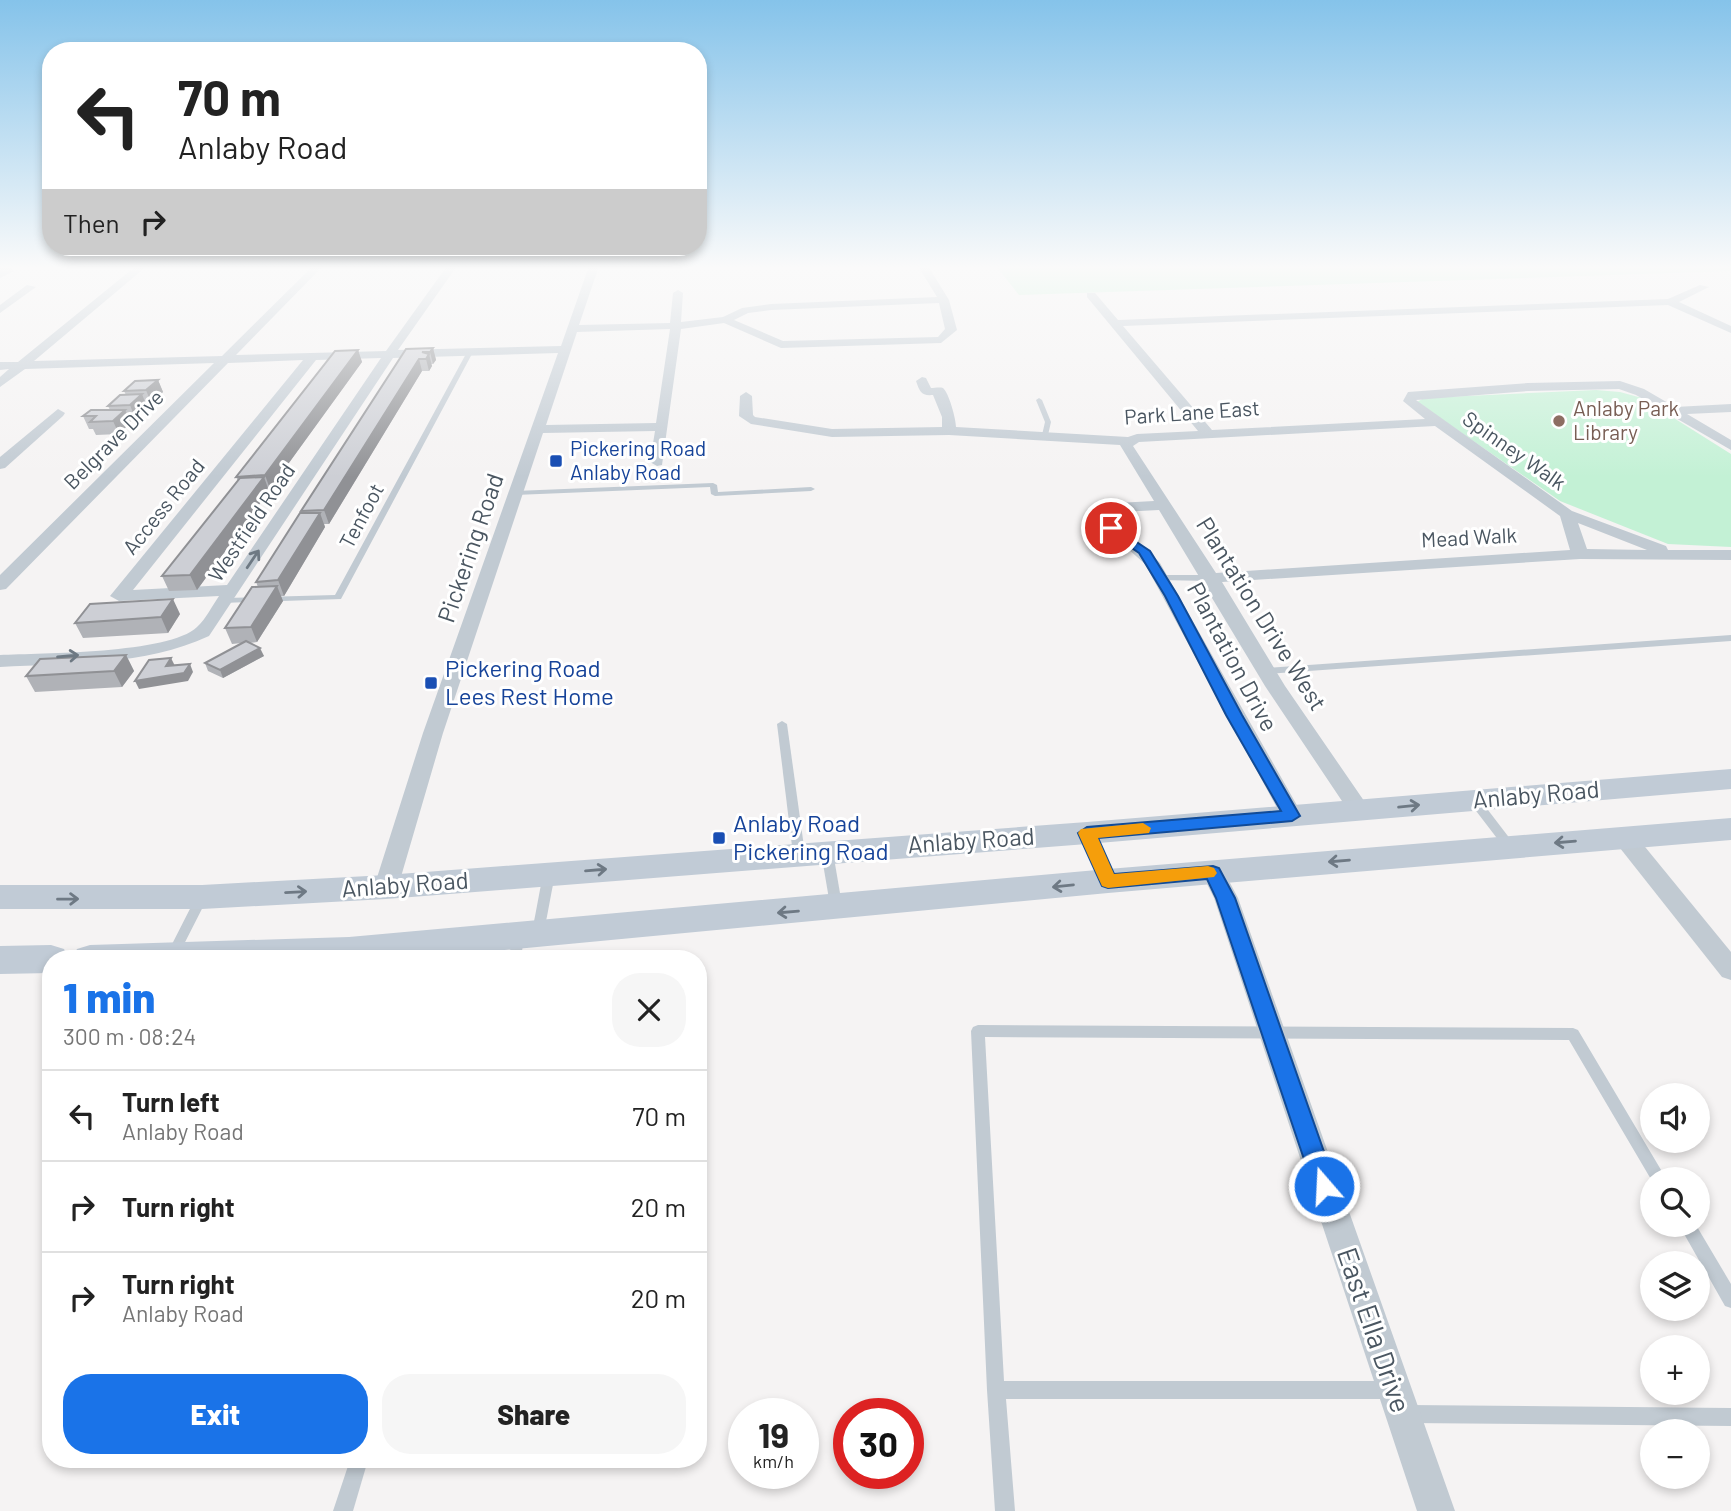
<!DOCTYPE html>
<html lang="en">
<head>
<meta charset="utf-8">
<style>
  body { margin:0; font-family:Barlow,sans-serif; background:#f6f6f6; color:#222; height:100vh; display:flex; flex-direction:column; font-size:26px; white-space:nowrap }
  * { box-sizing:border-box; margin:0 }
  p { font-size:23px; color:#767676 }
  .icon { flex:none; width:38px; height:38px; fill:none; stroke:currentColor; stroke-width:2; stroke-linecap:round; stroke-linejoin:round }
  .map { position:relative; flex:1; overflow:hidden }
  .panel { position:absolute; left:42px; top:950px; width:665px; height:518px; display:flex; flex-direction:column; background:#fff; border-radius:28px; box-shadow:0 4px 10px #0003 }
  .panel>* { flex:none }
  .banner { position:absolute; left:42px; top:42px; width:665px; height:214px; border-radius:28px; box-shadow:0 4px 10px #0003; background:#fff; color:#222; overflow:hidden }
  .controls { position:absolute; left:1640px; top:1083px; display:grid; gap:14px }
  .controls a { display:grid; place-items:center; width:70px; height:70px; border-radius:50%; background:#fff; box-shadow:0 4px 10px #0003; font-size:35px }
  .speed { position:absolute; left:728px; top:1398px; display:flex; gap:14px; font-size:35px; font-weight:700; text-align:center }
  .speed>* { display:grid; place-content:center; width:91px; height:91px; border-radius:50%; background:#fff; box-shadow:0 4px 10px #0003; line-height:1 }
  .speed small { font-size:18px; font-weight:400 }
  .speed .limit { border:10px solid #d22; background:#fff; color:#111 }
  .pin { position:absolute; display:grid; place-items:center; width:60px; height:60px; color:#fff; margin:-30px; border:4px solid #fff; border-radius:50%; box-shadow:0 2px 7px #0007 }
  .me { position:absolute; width:77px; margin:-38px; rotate:341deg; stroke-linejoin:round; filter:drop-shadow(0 0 5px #0008) }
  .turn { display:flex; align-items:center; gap:24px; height:147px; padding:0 21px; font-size:32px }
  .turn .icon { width:91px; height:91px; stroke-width:2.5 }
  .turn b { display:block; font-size:49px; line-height:60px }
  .then { display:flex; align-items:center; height:66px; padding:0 21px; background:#0003; gap:14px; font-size:26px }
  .round { display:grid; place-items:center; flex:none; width:74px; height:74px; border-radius:28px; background:#f6f6f6 }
  .headline { display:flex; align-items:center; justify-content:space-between; height:119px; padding:0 21px }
  h1 { font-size:42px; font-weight:800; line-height:52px; color:#1a73e8 }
  .button { display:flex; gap:14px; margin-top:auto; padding:14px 21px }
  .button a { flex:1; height:80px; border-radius:28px; background:#1a73e8; color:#fff; font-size:28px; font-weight:800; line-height:80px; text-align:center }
  .button a+a { background:#f6f6f6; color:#222 }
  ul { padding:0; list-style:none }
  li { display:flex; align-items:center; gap:21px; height:91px; padding:0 21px; border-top:2px solid #e0e0e0 }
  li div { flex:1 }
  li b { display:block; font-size:26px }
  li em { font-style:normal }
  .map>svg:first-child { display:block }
</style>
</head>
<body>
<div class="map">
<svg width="1731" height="1511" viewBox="0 0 1731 1511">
  <rect width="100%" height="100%" fill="#f5f3f3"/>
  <g fill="#c3f1d5">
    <path d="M996,266H1731V271L1019,295Z"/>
    <path d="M1596,390L1620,392L1642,398L1731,454V547L1668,544L1560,501L1417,402L1424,398Z"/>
  </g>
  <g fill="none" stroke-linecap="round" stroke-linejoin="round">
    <g fill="#c1cad2" fill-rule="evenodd">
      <path d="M470,350L473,352L341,599L222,603V599L225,598L335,595L467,352Z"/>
      <path d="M1039,398L1042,400L1051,422L1048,435L1045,437L1042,435L1045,422L1036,400Z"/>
      <path d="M713,483L717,485L718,492L811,487L815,489L811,491L715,496L711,494L710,487L515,495L511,493L515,491Z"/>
      <path d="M1161,575H1211L1215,578L1211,581L1158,580V576Z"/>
      <path d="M1731,635V641L1266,674L1261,671L1266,668Z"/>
      <path d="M782,721L787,724L805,854L803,857H795L793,854L777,724Z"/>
      <path d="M1474,796L1478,797L1514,844L1516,847L1514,850H1506L1470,803L1468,800Z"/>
      <path d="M1087,829L1091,830L1093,833L1114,881L1112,884H1104L1102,881L1081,833L1083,830Z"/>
      <path d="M827,848L831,849L833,852L842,905L840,908H832L830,905L821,852L823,849Z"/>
      <path d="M549,870L553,871L555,874L544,932L542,935L538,937L534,935L532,932L543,874L545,871Z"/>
      <path d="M202,893L206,894L208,897L179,954L178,957L173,959L168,957L167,954L196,897L198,894Z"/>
      <path d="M518,931L522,933L524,936L521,959H509L512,936L514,933Z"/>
      <path d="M978,1025L1573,1028L1578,1030L1667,1180L1652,1181L1569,1040L985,1037L1004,1381H1391L1397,1384L1400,1390L1397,1396L1391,1399H1006L1015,1511H995L987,1390L971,1031L973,1027Z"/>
      <path d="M1679,1225H1696L1731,1284V1308L1725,1306Z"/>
      <path d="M1408,1405L1731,1408V1426L1408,1423L1402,1420L1399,1414L1402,1408Z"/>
      <path d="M350,1460H368L353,1511H333Z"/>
    </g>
    <g fill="#c1cad2" fill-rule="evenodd">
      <path d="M0,266H8L14,271L0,278Z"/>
      <path d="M136,266H147L34,361L222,356L313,266H323L236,355L386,351L447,266H457L398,350L561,346L589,266H599L579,325L670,323L673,293L678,290L683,293L681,322L723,317L742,308L771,304L937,297L918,266H928L949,300L957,330L941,343L781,348L724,323L681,329L662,465L657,466L650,462L655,431L543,433L443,733L398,887L394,893L386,896L378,893L374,887L423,733L558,353L393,358L209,636C144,666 70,663 0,667V655C41,653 169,654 197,627C206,619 212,606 219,596L119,601L110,596L303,360L228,363L6,589L0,590V575L214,363L25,369L0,387V377L9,369L0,370V362H18ZM939,303L945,329L938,337L783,341L734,320L748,313L771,310ZM670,329L656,423L546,425L577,332ZM381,358L227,585L133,590L316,360Z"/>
      <path d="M27,285L36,287L0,313V305Z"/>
      <path d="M1700,285L1709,287L1679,302L1731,326V333L1668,305L1123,326L1212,430L1425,419L1403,401L1408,392L1528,383L1620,381L1644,389L1675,407L1731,404V412L1687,414L1731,440V450L1636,395L1619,389L1528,391L1416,400L1572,511L1666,546L1668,550H1731V560L1580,559L1222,582L1285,686L1371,811L1368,816L1360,818L1352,816L1265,686L1159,510L1120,512L1113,517L1160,563L1303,816L1300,821L1292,824L1284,821L1145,564L1109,532L1096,515L1117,503L1154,501L1120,445L949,435L832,437L751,424L739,416L740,396L746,392L752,396L753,415L755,417L832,429L942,427V417L933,395C921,396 920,392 916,381L922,377L926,378L931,388C934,388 940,387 943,388C949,393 956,419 956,427L1128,437L1137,434L1198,431L1087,297V293H1095L1118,320L1668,299ZM1435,426L1560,516L1570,550L1216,573L1133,446L1139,442ZM1578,523L1647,550L1587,549Z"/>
      <path d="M58,409L65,413L63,416L5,468L0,469V457Z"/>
      <path d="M1624,829L1632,831L1731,952V980L1722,977L1616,843L1613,837L1616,831Z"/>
      <path d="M1213,864L1221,866L1238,898L1455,1511H1417L1214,898L1201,872L1205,866Z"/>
    </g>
    <g fill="#c1cbd6" fill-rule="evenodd">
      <path d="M1731,769V789L1087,844L386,899L202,909H0V885H202L386,875L1087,822Z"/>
      <path d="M1731,818V840L1108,893L410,959H72L77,949L90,945L349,937L1108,869Z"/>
      <path d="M51,945L64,949L69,959H51V973L0,974V946Z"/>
    </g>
  </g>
  <g fill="#b0b2b7">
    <path d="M433,348L436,360L433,364H431L432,366L429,371H422L329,524H324L325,527L284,596H281L283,601L257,642L249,643L264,656L223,678L208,671L205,663L242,643L232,644L225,628L258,587L256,582L302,513L301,511L406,349Z"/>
    <path d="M358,350L362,362L270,489H268L269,491L197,590L169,591L162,576L238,481L236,477Z"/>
    <path d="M158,380L163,392L151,403H146L147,407L135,418H129L131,422L119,434L96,435L93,429H89L83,416L110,410L108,406L126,395L124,391Z"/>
    <path d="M180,614L168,633L83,638L75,623Z"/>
    <path d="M126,655L134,671L122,687L35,692L26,676Z"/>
  </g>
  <g fill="#909195">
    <path d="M433,348L436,360L433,364L430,352Z"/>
    <path d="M358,350L362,362L270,489L265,475Z"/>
    <path d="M429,354L432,366L429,371L426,359Z"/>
    <path d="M419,359L422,371L329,524L324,510Z"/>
    <path d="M158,380L163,392L151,403L146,390Z"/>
    <path d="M142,394L147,407L135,418L130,405Z"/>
    <path d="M125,410L131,422L119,434L113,421Z"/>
    <path d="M264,477L269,491L197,590L190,575Z"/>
    <path d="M320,513L325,527L284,596L278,580Z"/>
    <path d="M277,586L283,601L257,642L251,627Z"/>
    <path d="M173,599L180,614L168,633L161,617Z"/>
    <path d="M260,648L264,656L223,678L220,670Z"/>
    <path d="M126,655L134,671L122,687L114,671Z"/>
    <path d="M171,658L175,666H166Z"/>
    <path d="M190,664L193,672L188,681L139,689L135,681Z"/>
  </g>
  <g fill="#cdcfd5" stroke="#909195" stroke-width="2">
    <path d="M433,348L430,352H422L429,354L426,359H419L324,510L301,511L406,349Z"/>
    <path d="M358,350L265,475L236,477L335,351Z"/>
    <path d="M158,380L146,390L124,391L135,381Z"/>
    <path d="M142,394L130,405L108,406L120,395Z"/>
    <path d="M91,410H125L113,421L90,422L96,416H83Z"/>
    <path d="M264,477L190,575L162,576L240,478Z"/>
    <path d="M300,513H320L278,580L256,582Z"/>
    <path d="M277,586L251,627L225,628L252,587Z"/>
    <path d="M173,599L161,617L75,623L90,604Z"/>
    <path d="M246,641L260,648L220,670L205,663Z"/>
    <path d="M126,655L114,671L26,676L40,659Z"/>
    <path d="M171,658L166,666L190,664L184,673L135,681L149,660Z"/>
  </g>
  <defs><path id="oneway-shaft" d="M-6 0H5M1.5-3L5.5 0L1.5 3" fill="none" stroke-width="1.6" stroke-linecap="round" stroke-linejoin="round" transform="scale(1.75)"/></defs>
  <g stroke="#6e7983">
    <use href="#oneway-shaft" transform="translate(253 559) rotate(-56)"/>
    <use href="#oneway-shaft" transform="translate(68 656) rotate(-5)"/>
  </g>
  <g stroke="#6e7984">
    <use href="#oneway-shaft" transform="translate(1409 806) rotate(-6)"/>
    <use href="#oneway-shaft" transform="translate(1565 842) rotate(175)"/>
    <use href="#oneway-shaft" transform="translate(1339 861) rotate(175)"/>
    <use href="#oneway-shaft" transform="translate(596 870) rotate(-5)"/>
    <use href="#oneway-shaft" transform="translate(1063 886) rotate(174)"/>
    <use href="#oneway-shaft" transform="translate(296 892) rotate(-3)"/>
    <use href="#oneway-shaft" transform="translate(68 899) rotate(-1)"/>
    <use href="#oneway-shaft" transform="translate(788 912) rotate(175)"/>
  </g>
  <linearGradient id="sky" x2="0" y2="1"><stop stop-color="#85c3ea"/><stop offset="0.56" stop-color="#fafafa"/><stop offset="1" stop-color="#fafafa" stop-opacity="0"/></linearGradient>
  <rect width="1731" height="477" fill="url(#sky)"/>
  <path fill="#1a73e8" stroke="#114b97" stroke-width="2" d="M1111,525L1150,551L1178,596L1242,715L1300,816L1292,821L1098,838L1114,874L1213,866L1219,868L1235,898L1336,1186L1333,1193L1324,1196L1316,1193L1313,1186L1216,898L1207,879L1108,888L1102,886L1078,833L1087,827L1281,811L1226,715L1165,596L1139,553L1107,531L1105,528Z"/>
  <path fill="#f59e0b" d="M1143,823L1151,828L1149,833L1098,838L1114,874L1208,866L1214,868L1217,873L1214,877L1108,888L1102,886L1078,833L1081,829Z"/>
  <circle fill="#8d6e63" stroke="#fff" stroke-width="2.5" cx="1559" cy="421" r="7"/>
  <g fill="#1a4fb4" stroke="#fff" stroke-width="2.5">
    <rect x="549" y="454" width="14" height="14" rx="3.5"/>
    <rect x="424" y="676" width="14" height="14" rx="3.5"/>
    <rect x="712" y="831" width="14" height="14" rx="3.5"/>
  </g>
  <g text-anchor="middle" stroke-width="6" stroke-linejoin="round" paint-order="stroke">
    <g font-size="21" fill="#785e54" stroke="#fff" text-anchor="start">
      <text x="1573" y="416">Anlaby Park<tspan x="1573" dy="24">Library</tspan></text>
    </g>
    <g font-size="21" fill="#4a5661" stroke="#fff">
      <text transform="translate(1192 413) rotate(-4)" y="7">Park Lane East</text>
      <text transform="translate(114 440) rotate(-45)" y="7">Belgrave Drive</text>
      <text transform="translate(1514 451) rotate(35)" y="7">Spinney Walk</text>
      <text transform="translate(164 507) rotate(-51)" y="7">Access Road</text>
      <text transform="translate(362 516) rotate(-62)" y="7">Tenfoot</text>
      <text transform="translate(252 523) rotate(-56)" y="7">Westfield Road</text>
      <text transform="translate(1469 538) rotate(-3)" y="7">Mead Walk</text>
    </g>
    <g font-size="21" fill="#164399" stroke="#fff" text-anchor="start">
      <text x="570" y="456">Pickering Road<tspan x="570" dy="24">Anlaby Road</tspan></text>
    </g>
    <g font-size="24" fill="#4a5661" stroke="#fff">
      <text transform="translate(471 548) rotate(-71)" y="8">Pickering Road</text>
      <text transform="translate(1261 614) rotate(58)" y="8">Plantation Drive West</text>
      <text transform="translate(1232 657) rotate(62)" y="8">Plantation Drive</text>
      <text transform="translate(1536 795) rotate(-5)" y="8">Anlaby Road</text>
      <text transform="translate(971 841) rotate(-4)" y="8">Anlaby Road</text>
      <text transform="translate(405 885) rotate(-4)" y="8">Anlaby Road</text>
    </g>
    <g font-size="24" fill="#164399" stroke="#fff" text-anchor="start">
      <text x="445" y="677">Pickering Road<tspan x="445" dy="28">Lees Rest Home</tspan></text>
      <text x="733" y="832">Anlaby Road<tspan x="733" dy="28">Pickering Road</tspan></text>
    </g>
    <g font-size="28" fill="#4a5661" stroke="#fff">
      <text transform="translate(1374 1330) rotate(71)" y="10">East Ella Drive</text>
    </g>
  </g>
</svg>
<div class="controls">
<a><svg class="icon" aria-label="sound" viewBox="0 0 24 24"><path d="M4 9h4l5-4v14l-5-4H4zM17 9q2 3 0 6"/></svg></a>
<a><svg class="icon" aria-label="search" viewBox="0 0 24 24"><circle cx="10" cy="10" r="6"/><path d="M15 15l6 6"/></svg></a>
<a><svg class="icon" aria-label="layers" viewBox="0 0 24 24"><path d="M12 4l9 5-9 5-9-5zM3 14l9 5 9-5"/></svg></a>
<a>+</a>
<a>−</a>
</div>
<div class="speed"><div>19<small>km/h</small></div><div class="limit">30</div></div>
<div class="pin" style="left:1111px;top:528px;background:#d93025"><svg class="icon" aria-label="arrive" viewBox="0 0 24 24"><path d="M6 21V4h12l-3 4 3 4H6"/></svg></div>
<svg class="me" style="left:1324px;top:1186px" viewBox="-20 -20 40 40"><circle r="17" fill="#1a73e8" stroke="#fff" stroke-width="3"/><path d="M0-11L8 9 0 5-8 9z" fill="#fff"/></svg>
<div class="banner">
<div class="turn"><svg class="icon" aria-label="left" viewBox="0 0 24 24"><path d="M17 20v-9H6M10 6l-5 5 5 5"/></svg><div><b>70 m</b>Anlaby Road</div></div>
<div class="then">Then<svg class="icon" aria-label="right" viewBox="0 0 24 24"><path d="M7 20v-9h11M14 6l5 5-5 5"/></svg></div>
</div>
<section class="panel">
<div class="headline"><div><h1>1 min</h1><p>300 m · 08:24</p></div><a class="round"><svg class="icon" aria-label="close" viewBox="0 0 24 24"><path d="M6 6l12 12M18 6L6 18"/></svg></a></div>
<ul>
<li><svg class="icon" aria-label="left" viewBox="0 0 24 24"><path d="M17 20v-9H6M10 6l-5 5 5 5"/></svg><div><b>Turn left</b><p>Anlaby Road</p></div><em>70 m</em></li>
<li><svg class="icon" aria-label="right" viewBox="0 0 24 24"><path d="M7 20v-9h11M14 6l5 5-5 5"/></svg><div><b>Turn right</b></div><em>20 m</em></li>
<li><svg class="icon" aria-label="right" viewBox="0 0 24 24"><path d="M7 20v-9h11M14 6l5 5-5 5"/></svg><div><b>Turn right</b><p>Anlaby Road</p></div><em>20 m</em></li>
</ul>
<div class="button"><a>Exit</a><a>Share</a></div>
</section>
</div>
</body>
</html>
